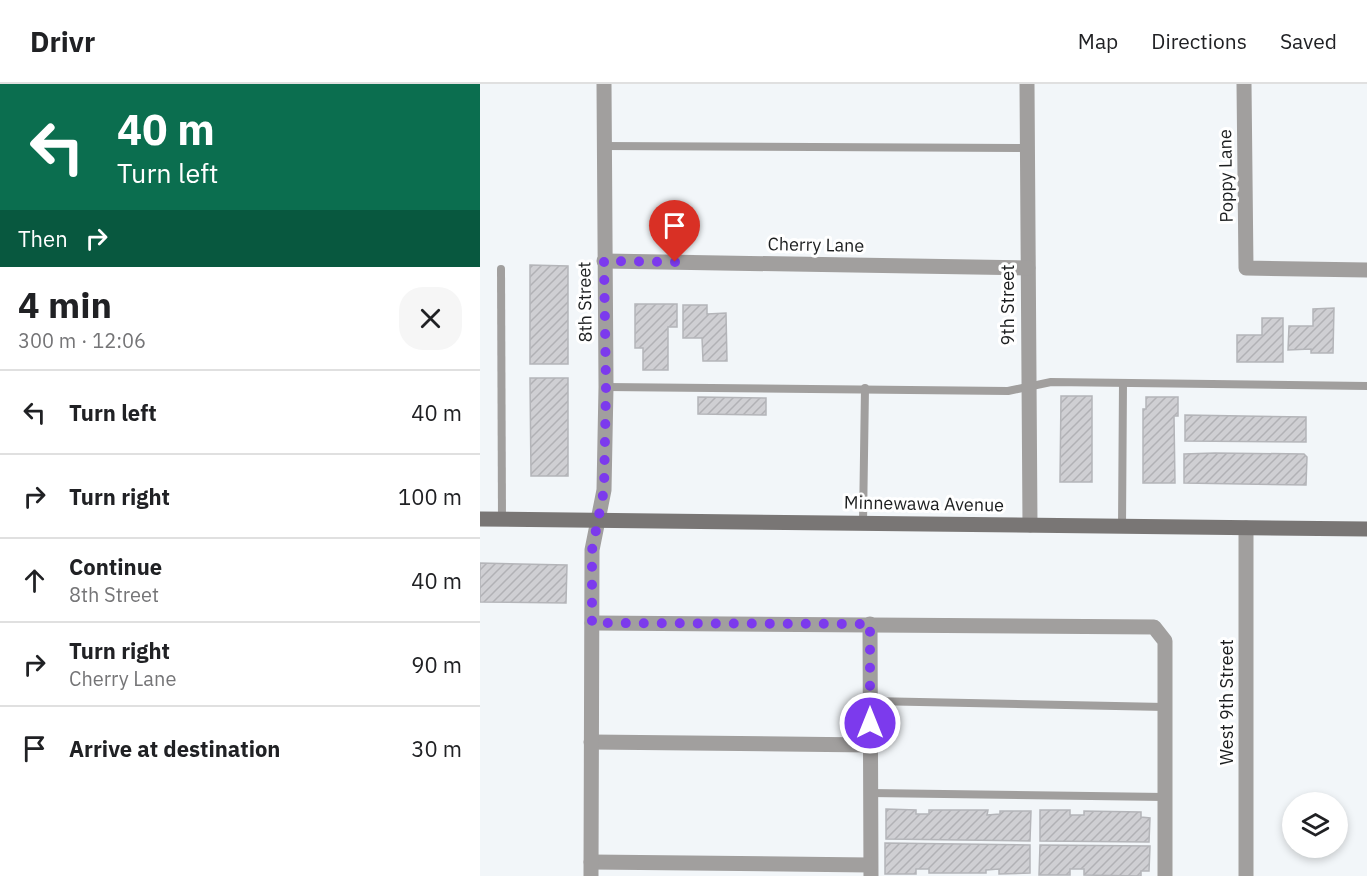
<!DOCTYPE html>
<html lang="en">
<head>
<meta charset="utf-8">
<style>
  body { margin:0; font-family:"IBM Plex Sans",sans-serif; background:#f6f6f6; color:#202124; height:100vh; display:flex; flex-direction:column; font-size:22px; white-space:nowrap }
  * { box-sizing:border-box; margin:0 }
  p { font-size:20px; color:#757577 }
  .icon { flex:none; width:33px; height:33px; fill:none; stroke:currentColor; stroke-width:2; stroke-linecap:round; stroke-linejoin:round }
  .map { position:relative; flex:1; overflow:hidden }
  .drawer { display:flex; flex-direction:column; background:#fff; width:480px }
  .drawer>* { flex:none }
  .banner { background:#0b6e4f; color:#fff; overflow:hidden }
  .buttons { position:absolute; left:802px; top:708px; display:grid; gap:12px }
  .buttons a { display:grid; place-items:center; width:66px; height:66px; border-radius:50%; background:#fff; box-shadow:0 3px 9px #0003; font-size:30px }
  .pin { position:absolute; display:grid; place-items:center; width:51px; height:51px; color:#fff; margin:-62px -26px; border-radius:50% 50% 50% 0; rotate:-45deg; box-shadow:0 0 6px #0007 }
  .pin .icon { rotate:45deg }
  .me { position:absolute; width:66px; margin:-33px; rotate:0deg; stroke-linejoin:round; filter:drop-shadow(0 0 4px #0008) }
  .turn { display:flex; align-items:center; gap:21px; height:126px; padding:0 18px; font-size:27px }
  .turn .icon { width:78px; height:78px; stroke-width:2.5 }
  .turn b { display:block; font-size:42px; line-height:51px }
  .then { display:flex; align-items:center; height:57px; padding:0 18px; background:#0003; gap:12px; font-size:22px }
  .round { display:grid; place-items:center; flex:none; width:63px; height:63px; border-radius:24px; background:#f6f6f6 }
  .overview { display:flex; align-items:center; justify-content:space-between; height:102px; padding:0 18px }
  h1 { font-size:36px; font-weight:700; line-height:45px }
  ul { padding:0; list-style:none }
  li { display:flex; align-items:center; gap:18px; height:84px; padding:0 18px; border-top:2px solid #e0e0e0 }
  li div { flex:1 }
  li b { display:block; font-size:22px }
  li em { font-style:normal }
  header { display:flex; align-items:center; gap:36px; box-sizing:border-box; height:84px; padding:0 30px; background:#fff; border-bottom:2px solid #e0e0e0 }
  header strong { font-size:28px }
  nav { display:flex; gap:33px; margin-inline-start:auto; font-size:21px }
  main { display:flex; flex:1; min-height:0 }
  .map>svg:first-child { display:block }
</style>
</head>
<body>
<header>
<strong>Drivr</strong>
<nav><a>Map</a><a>Directions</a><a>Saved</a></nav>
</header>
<main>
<section class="drawer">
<div class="banner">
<div class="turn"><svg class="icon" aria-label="left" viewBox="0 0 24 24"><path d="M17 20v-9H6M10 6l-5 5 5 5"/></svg><div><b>40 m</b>Turn left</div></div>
<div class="then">Then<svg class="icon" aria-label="right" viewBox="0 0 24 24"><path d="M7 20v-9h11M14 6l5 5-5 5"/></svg></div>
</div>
<div class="overview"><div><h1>4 min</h1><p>300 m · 12:06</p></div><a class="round"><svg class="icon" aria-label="close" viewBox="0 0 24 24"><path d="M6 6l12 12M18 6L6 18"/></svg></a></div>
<ul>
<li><svg class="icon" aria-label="left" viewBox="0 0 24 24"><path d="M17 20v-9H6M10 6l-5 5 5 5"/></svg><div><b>Turn left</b></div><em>40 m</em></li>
<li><svg class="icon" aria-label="right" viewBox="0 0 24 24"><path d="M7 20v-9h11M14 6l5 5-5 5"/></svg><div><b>Turn right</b></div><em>100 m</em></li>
<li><svg class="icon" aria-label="ahead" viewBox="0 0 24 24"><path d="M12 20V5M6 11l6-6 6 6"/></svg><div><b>Continue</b><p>8th Street</p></div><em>40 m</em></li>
<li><svg class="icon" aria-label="right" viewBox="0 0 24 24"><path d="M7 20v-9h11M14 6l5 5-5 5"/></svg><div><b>Turn right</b><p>Cherry Lane</p></div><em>90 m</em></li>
<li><svg class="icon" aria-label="arrive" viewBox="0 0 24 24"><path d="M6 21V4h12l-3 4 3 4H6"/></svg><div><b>Arrive at destination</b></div><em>30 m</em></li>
</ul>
</section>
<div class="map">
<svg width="887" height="792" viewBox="0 0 887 792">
  <defs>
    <pattern id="building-hatch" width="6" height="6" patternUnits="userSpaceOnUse" patternTransform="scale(1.5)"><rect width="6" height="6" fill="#cfcfd3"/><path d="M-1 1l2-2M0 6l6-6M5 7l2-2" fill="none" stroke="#b1b1b5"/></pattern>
  </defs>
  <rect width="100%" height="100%" fill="#f2f6f9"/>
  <g fill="url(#building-hatch)" stroke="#b4b5b9" stroke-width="1.5">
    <path d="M50,181L88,182V280H50Z"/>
    <path d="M155,220H197V243H188V286H163V264H155Z"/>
    <path d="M203,221H227V230L246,229L247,277H223L222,254H203Z"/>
    <path d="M854,224L853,269H831V265L808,266L809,242H833V225Z"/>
    <path d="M782,234H803V278H757V251H782Z"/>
    <path d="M50,294H88V392H51Z"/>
    <path d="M581,312H612V398H580Z"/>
    <path d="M218,313L286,314V331L218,330Z"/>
    <path d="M666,313H698V332H694L695,399H663V325H666Z"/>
    <path d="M705,331L826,333V358L705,357Z"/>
    <path d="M735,369L824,370L827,373L826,401L704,399V370Z"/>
    <path d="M0,479L87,481L86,519L0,518Z"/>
    <path d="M406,725L436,726V730H449V726H508L507,731L520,730V727H551L550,757L406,755Z"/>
    <path d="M560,726H590V731H604V727L661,728V733L670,734L669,758L560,757Z"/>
    <path d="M405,759L550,761V789L519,790V785L506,786V789H449V785H436V790H405Z"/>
    <path d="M560,761L670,762L669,787H661V792L604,791V785H590V791H559Z"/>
  </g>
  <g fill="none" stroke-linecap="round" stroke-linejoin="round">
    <g stroke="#a19f9e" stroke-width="8">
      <path d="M124,62L547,64"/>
      <path d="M21,185L22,435"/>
      <path d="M126,303L528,307L571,298L887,302"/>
      <path d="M383,439L385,304"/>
      <path d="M642,442L643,299"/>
      <path d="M390,617L685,623"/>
      <path d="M390,709L685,713"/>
    </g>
    <g stroke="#a19f9e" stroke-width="15">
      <path d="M547,0L550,441"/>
      <path d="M764,0L766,184L887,186"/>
      <path d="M124,177L548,184"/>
      <path d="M766,444V792"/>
      <path d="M112,539L674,543L685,557V792"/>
      <path d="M390,540L391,792"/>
      <path d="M111,658L390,661"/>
      <path d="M111,778L390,781"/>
      <path d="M111,792L112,466L124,406L126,303L124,0"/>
    </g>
    <path stroke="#797675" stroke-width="15" d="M0,435L887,445"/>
  </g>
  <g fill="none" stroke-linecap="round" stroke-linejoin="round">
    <path stroke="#7c3aed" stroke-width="10" stroke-dasharray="0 18" d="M195,178L124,177L126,303L124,406L112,466V539L390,540V639"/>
  </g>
  <g text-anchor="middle" stroke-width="6" stroke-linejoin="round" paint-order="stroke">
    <g font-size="18" fill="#1c1e1f" stroke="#fff">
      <text transform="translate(746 92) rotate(-91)" y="6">Poppy Lane</text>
      <text transform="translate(336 161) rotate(1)" y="6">Cherry Lane</text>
      <text transform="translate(105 218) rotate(-91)" y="6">8th Street</text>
      <text transform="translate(528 221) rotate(-90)" y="6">9th Street</text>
      <text transform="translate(444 420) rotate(1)" y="6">Minnewawa Avenue</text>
      <text transform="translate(747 618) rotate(-90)" y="6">West 9th Street</text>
    </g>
  </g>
</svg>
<div class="buttons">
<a><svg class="icon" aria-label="layers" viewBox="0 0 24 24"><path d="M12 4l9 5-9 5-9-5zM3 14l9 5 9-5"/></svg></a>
</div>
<div class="pin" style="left:195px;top:178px;background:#d93025"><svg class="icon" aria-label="arrive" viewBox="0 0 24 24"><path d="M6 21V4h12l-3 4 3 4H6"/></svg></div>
<svg class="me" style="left:390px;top:639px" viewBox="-20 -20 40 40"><circle r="17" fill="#7c3aed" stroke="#fff" stroke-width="3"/><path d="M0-11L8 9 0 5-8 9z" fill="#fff"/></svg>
</div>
</main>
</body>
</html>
